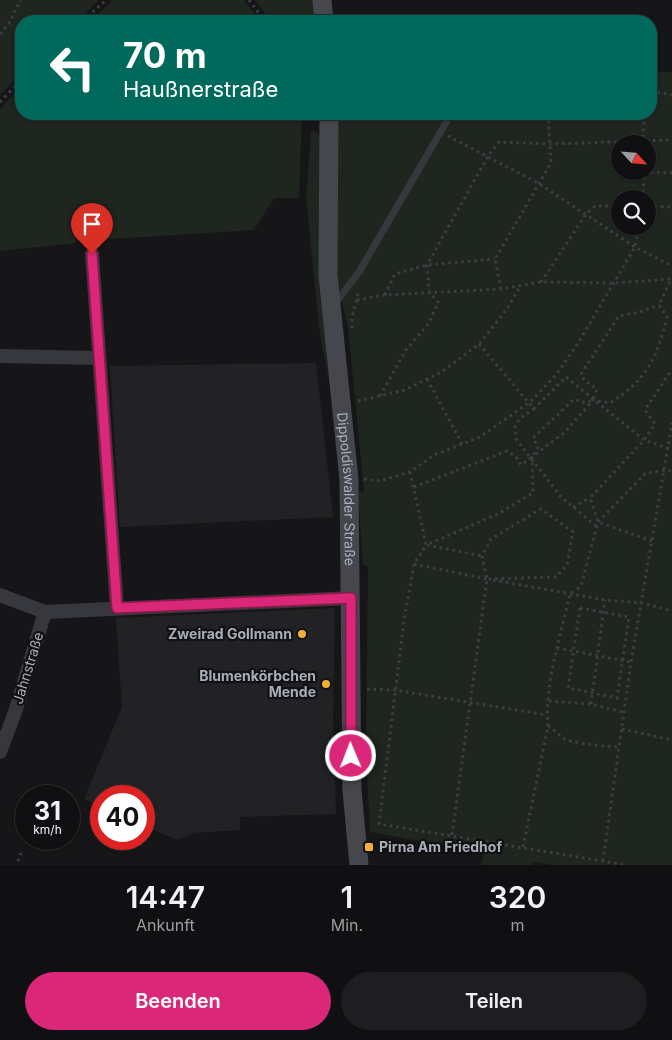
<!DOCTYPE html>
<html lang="de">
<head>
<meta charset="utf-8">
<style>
  body { margin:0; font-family:Inter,sans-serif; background:#1e1e20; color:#f1f3f6; height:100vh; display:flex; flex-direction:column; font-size:19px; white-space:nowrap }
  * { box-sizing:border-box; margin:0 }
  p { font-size:16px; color:#9c9d9f }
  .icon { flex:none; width:28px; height:28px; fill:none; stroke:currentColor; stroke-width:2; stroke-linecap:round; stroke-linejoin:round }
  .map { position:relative; height:865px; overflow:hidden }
  .details { display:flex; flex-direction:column; background:#101012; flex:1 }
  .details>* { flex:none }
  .banner { position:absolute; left:15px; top:15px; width:642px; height:105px; border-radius:20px; box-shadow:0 1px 4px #0004,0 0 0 1px #303032; background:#00695c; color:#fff; overflow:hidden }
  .needle { width:32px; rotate:116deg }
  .fabs { position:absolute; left:611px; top:135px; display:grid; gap:10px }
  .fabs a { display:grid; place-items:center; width:45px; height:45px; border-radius:50%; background:#101012; box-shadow:0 1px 4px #0004,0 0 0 1px #303032; font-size:25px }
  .speed { position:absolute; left:15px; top:785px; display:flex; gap:10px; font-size:25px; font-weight:700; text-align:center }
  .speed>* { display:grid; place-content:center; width:65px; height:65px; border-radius:50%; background:#101012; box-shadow:0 1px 4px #0004,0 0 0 1px #303032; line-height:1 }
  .speed small { font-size:12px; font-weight:400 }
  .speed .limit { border:8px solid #d22; background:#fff; color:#111 }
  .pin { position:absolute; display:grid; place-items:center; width:42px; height:42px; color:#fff; margin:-51px -21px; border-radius:50% 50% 50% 0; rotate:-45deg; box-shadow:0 0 5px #0007 }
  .pin .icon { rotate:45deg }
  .me { position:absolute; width:55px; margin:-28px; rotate:359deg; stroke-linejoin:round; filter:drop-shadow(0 0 4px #0008) }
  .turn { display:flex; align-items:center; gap:18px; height:105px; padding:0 25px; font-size:22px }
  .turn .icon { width:65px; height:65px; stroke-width:2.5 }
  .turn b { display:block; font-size:35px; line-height:42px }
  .eta { display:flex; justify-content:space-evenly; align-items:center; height:85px; text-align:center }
  .eta b { font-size:30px; font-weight:600; line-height:35px }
  .primary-button { display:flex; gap:10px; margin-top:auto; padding:10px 25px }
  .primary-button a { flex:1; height:58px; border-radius:30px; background:#db2777; color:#fff; font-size:20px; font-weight:600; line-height:58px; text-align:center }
  .primary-button a+a { background:#1e1e20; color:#f1f3f6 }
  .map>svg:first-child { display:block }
</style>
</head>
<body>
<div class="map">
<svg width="672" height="865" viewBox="0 0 672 865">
  <rect width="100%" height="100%" fill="#161618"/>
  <g fill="#222225">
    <path d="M316,363L333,517L120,527L110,366Z"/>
    <path d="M335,608L333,717L336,814L240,817V830L194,833L178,840L144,826V796H101V807L84,799L122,707L116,618Z"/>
  </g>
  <g fill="#1e261f" fill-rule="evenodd">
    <path d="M0,0H99L77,21H21V73L0,95Z"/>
    <path d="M113,0H244L260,21H91Z"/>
    <path d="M255,0H313L315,21H271Z"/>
    <path d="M651,72H672V865H551L534,862L533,865H481L484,853L370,832L366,751L368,566L363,564L358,493L364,492L348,327L337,284L335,114H651ZM620,144H648V171H620ZM620,199H648V226H620Z"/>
    <path d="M21,87V114H302L299,198H274L254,230L96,240L92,222L75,224L76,243L0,251V109Z"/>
    <path d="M311,131L316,132L320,138L321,275L328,379L319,327L306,197Z"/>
  </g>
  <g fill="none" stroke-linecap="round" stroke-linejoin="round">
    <g stroke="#3d3f44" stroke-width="3" stroke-dasharray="2.5 4" stroke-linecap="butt">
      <path d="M249,0L265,21"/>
      <path d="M83,21L106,0"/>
      <path d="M0,34L9,23L21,0"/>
      <path d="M651,91L672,95"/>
      <path d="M0,102L21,80"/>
      <path d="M495,119L644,116"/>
      <path d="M448,136L538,183L635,247L672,266"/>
      <path d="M643,144L644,114"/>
      <path d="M644,172L672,173"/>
      <path d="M643,199L644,172"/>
      <path d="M648,206L672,207"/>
      <path d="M541,282L586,214L595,206H620"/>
      <path d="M501,289L495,259L551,163L548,114"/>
      <path d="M385,295L395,274L427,265L495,259"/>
      <path d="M357,300L385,295L501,289L541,282L614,283L671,279L659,305L667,317C657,358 647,380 610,403L593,400L565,432L532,457L533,493L498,514L426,545"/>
      <path d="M352,328V319L358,293"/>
      <path d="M479,344L534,409L520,418L515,427L516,439L561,497L596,526"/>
      <path d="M427,379L462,444"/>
      <path d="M380,396L406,350L429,323L438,302L429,292L427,265L488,156L499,142L550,144L672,140"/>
      <path d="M358,401L405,390L443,371L479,344L507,309L521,285"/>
      <path d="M534,409L566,377L644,440L672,450"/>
      <path d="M410,472L426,545L414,564L404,621L379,824L626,865"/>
      <path d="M364,479L380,481L410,472L434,455L480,437L530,402L556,375L578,343L635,247L639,226"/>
      <path d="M414,487L507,451L516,457L521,465L532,457L538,447L533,438L574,399L585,403L593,400L597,389L584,380L581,374L619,316L640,312L659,305"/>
      <path d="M573,507L590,498"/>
      <path d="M652,541L598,522L590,498L644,440L655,424L645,410L672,369"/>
      <path d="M427,545L482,556"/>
      <path d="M414,564L487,579"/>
      <path d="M493,580L605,600L642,603L672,611"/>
      <path d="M580,608L629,617L617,698L568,688Z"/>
      <path d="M557,648L631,662"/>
      <path d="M367,689L394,690L547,715"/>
      <path d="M549,701L591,704L623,712"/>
      <path d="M591,704L605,600"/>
      <path d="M548,726C555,730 560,737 567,740C574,743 611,747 619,747"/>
      <path d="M622,729L672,740"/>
      <path d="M452,835L487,579L556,577L567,565L573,532L541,509L491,539L482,556L487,579"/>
      <path d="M523,847L548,726C544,685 561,635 570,594L581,586L598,522L646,473L666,470L672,471"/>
      <path d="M18,861L21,853"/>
      <path d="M603,861L631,662L672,423"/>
    </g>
    <path stroke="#37383d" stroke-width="7" d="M334,305L359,272L451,114"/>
    <g stroke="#37383d" stroke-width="14">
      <path d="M92,254L117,608"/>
      <path d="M0,356L99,358"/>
      <path d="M0,595L45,612L351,598"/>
      <path d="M0,752L15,712L45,612"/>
    </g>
    <g stroke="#45474d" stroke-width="19">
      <path d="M322,0L324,21"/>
      <path id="s1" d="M329,114L328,275L349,480L352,790L359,865"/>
    </g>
  </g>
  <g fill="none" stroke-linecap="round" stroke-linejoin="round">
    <defs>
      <path id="route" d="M92,254L117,608L351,598V756"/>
    </defs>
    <use href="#route" stroke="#8e194d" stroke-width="12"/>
    <use href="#route" stroke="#db2777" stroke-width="9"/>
  </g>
  <g fill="#f2b134" stroke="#111113" stroke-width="2">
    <circle cx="302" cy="634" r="5"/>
    <circle cx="326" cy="684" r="5"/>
    <rect x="364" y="842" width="10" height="10" rx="2.5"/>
  </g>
  <g text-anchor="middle" stroke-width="4.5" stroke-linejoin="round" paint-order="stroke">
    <g font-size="14" fill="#a8adb8" stroke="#111113">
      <text dy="5" stroke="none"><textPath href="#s1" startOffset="376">Dippoldiswalder Straße</textPath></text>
      <text transform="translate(28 668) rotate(-73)" y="5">Jahnstraße</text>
    </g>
    <g font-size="14" font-weight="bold" fill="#a8adb8" stroke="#111113" text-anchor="end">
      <text x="292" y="639">Zweirad Gollmann</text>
      <text x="316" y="681">Blumenkörbchen<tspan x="316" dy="16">Mende</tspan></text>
      <text x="379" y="852" text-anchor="start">Pirna Am Friedhof</text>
    </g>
  </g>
</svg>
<div class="fabs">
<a><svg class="needle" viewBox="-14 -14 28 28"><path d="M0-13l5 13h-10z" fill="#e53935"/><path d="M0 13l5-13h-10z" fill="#9c9d9f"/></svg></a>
<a><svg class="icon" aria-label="search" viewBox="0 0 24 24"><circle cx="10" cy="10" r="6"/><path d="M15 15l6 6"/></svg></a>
</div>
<div class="speed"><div>31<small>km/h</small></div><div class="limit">40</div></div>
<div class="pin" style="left:92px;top:254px;background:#d93025"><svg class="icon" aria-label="arrive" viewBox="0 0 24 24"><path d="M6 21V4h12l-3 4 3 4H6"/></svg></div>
<svg class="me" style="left:351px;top:756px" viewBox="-20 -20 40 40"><circle r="17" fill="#db2777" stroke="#fff" stroke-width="3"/><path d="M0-11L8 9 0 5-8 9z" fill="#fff"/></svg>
<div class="banner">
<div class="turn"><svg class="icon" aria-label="left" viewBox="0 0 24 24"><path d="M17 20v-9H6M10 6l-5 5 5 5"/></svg><div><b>70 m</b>Haußnerstraße</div></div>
</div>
</div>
<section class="details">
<div class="eta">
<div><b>14:47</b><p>Ankunft</p></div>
<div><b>1</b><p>Min.</p></div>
<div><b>320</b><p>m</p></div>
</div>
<div class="primary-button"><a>Beenden</a><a>Teilen</a></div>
</section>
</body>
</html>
